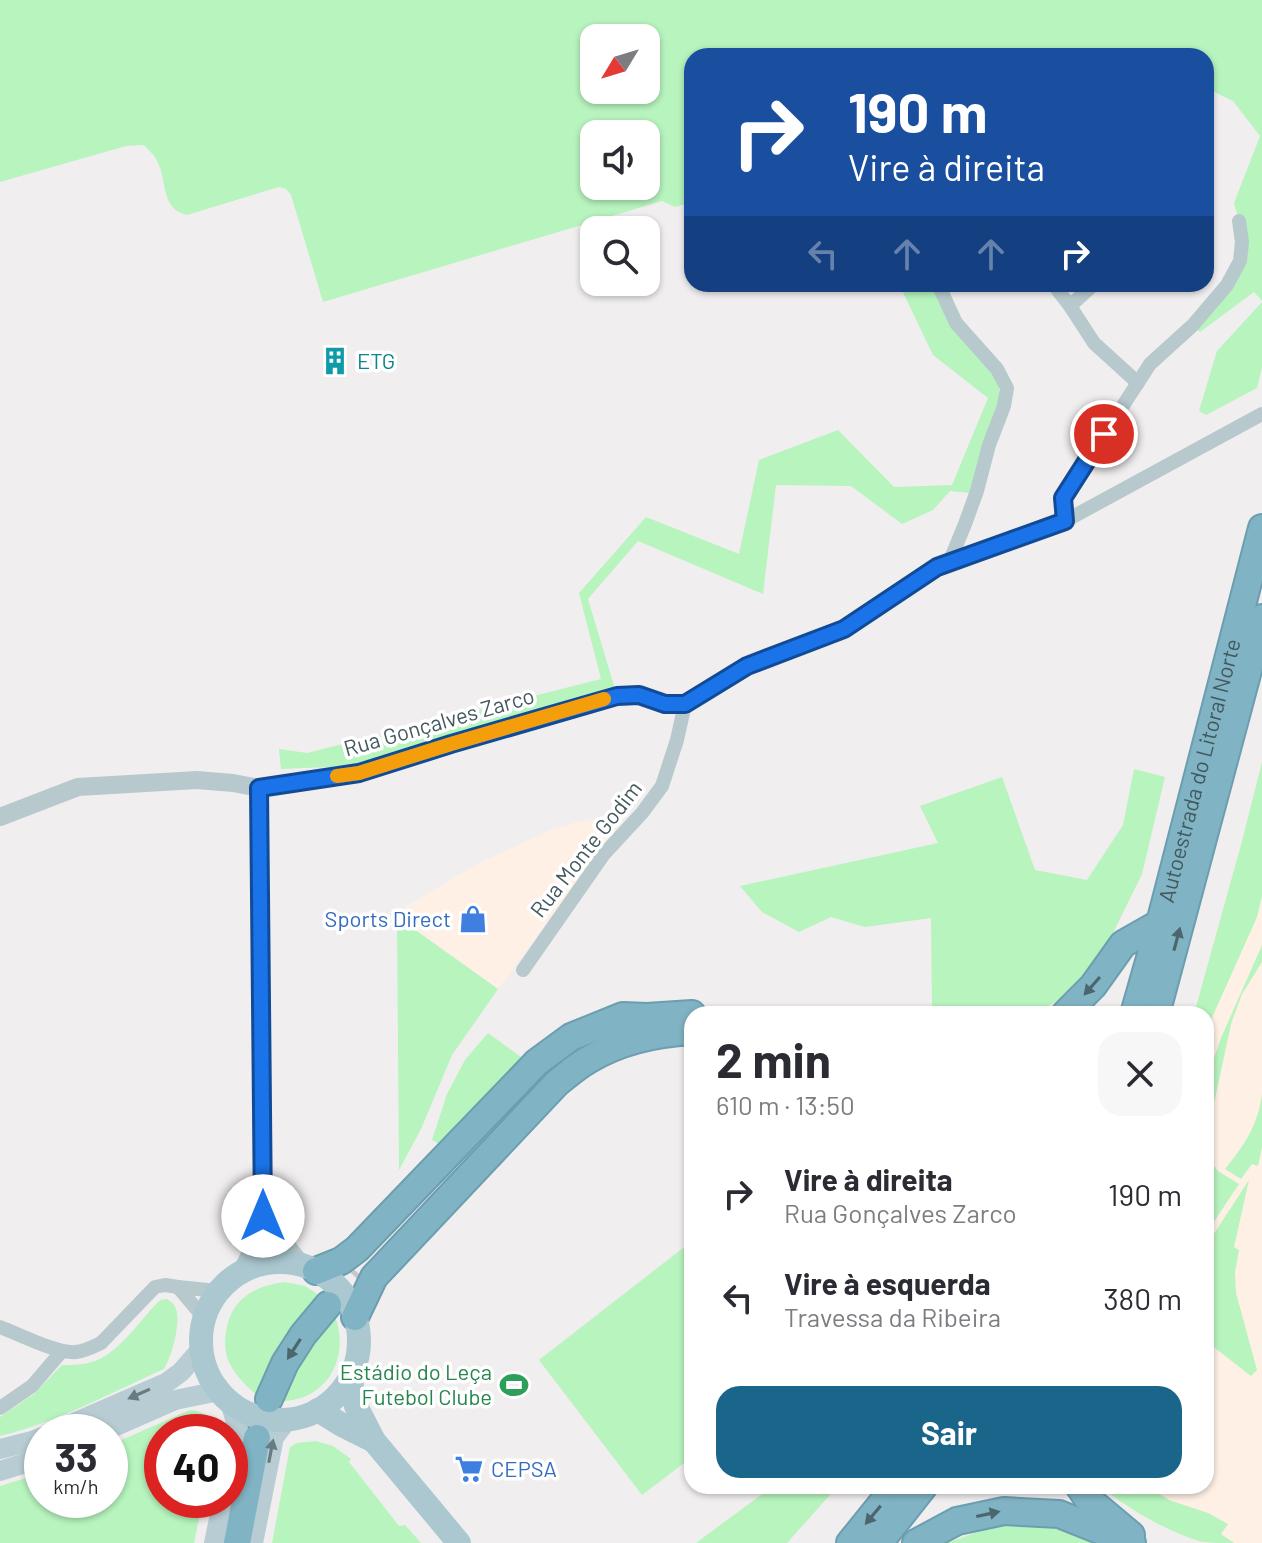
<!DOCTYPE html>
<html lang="pt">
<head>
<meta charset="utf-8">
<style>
  body { margin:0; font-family:Barlow,sans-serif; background:#f7f7f7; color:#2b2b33; height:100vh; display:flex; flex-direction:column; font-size:30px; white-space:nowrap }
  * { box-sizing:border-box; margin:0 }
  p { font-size:26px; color:#7c7c81 }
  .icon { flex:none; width:44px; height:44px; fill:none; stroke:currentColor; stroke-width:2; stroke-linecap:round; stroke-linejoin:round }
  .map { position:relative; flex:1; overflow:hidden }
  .panel { position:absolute; left:684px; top:1006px; width:530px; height:488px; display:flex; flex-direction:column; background:#fff; border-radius:24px; box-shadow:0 2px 6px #0004 }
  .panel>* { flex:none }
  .guide { position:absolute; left:684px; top:48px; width:530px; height:244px; border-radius:24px; box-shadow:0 2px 6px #0004; background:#1a4fa0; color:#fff; overflow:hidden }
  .needle { width:52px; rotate:232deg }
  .controls { position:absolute; left:580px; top:24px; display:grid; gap:16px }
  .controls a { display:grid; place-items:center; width:80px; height:80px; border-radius:16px; background:#fff; box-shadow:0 2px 6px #0004; font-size:40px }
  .speed { position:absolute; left:24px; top:1414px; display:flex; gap:16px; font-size:40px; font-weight:700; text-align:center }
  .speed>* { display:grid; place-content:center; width:104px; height:104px; border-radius:50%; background:#fff; box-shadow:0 2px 6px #0004; line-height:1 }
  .speed small { font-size:20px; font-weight:400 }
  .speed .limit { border:12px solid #d22; background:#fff; color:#111 }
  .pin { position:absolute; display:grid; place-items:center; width:68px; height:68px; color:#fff; margin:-34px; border:4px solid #fff; border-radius:50%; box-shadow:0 2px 8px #0007 }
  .me { position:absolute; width:88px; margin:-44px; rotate:0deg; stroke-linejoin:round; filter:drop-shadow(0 0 6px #0008) }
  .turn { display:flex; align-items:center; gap:28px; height:168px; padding:0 32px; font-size:36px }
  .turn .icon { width:104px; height:104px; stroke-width:2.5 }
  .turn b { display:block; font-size:56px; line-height:68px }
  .lanes { display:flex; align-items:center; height:76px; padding:0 32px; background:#0003; justify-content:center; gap:40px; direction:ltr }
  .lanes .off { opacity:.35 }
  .round { display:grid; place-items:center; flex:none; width:84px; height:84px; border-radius:24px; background:#f7f7f7 }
  .summary { display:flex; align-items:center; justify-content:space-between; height:136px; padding:0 32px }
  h1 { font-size:48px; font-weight:700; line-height:60px }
  .primary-button { display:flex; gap:16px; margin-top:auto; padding:16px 32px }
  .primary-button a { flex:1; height:92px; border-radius:24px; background:#1a668a; color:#fff; font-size:32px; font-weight:700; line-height:92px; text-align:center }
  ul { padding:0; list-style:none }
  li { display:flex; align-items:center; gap:24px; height:104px; padding:0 32px }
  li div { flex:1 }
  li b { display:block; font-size:30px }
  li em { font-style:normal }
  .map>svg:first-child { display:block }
</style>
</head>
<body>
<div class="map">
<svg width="1262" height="1543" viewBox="0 0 1262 1543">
  <rect width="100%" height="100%" fill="#f1eeef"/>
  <g fill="#fef0e5">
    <path d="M1262,762V1543H1204L1152,1521L1126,1506L1102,1486H1206V1014H1194L1242,841Z"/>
    <path d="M625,816L498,989L397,916V912L479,863L551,830L577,822Z"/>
  </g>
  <g fill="#b7f4be" fill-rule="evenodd">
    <path d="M0,0H1262V301L1254,292L1200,332L1193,325L1240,261L1239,221L1234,203L1260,136L1233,101L1206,88V56H692V202L675,207L662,201L323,302L291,195L286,189L279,187L187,215C160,209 168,181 157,161C155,155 148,150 144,145L126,146L0,182ZM594,38H646V90H594ZM594,134H646V186H594Z"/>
    <path d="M899,284H932L950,326L996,376L999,388V408L970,493L950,491L933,510L902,524L851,486L776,485L763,594L638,541L588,599L615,689L354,766L281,769L279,749L307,753L601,679L579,593L646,517L739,554L759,460L838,430L894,487L952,485L988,398L933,355Z"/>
    <path d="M1262,302V367L1257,388L1206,415L1199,411L1217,351Z"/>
    <path d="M1262,762V896L1257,917L1206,1031V1014H1194L1242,841Z"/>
    <path d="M1134,769L1165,777L1142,874L1091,978L1037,1014H932L931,918L865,927L831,917L799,932L762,912L740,886L938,843L920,806L1002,777L1035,870L1087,880L1123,825Z"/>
    <path d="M397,917L498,989L452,1055L421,1129L399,1170Z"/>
    <path d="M1262,945V962L1242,994L1231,1024L1215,1099L1206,1121V1084L1210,1070L1221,1038Z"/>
    <path d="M488,1033L521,1057L443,1146L432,1140L447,1094L465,1060Z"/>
    <path d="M1262,1094V1147L1258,1166L1252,1164L1241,1179L1225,1169C1244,1146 1258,1125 1262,1094Z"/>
    <path d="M1212,1163L1218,1171L1239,1184L1211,1226L1206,1220V1168Z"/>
    <path d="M1249,1180L1234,1247L1239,1250L1235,1272L1236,1293L1257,1370L1251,1376L1206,1341V1246Z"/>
    <path d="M692,1241V1457L642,1495L539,1360Z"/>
    <path d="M284,1282L305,1286L322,1297L259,1397C246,1386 233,1374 227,1357C224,1346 225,1337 227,1326C234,1297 256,1286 284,1282Z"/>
    <path d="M167,1299C172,1303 174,1303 176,1309C181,1323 172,1356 164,1369C110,1393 58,1422 0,1436V1417L34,1394L62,1365C73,1365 84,1365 95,1361C118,1353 140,1321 157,1303L161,1300Z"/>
    <path d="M334,1314C352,1357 326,1404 276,1401L287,1373Z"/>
    <path d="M190,1410C203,1411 215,1418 216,1432H162V1500H203L194,1543H0V1486L42,1473V1500H110V1445Z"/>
    <path d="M316,1441L333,1446L351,1459L349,1462L399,1526L405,1525L421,1543H272L290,1447L297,1443Z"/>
    <path d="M773,1486H838L787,1543H696Z"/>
    <path d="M1102,1486H1147L1169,1500L1208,1513L1228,1524L1221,1534L1234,1543C1224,1543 1211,1543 1202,1542C1171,1533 1124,1508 1102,1486Z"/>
    <path d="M999,1524L1050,1527L1093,1543H947Z"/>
  </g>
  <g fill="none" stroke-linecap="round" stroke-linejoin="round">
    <g stroke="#c6c9cb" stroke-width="26" stroke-dasharray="26 13" stroke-linecap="butt">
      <path d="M328,1305L358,1273"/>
      <path d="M257,1438L269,1399"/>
    </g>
    <defs>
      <g id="motorway">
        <path d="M1065,1014L1093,986L1123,944L1160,923"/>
        <path id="s1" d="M1134,1014L1160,923L1262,528"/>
        <path d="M1156,1014L1262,618"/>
        <path d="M316,1271L341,1261L357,1249L537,1062L571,1037L623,1016L647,1017L692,1014"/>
        <path d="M355,1317L374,1277L557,1083C567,1075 577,1066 588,1060C619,1041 656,1033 692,1031"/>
        <path d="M269,1399L285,1363L303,1335L328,1305"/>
        <path d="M1079,1486L1088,1499L1131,1535"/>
        <path d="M237,1543L257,1438"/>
        <path d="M850,1543L896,1486"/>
        <path d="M879,1543L924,1486"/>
        <path d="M916,1543L957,1521L1004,1511L1059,1514L1132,1543"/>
      </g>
    </defs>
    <use href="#motorway" stroke="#6b9eaf" stroke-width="30"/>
    <g stroke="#b8c9cd" stroke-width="14">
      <path d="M938,284L956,323L997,369L1007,388L1004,406L989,445L977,491L965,524L949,563"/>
      <path d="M1053,284L1070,306L1094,343L1138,383"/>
      <path d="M1070,306L1094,284"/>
      <path d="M1065,521L1063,498L1150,364L1193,325L1227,285L1240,261L1242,242L1239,221"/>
      <path d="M259,788L359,773L451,744L617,696L639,695L665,704H685L747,666L844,629L937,567L1065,521L1262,414"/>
      <path d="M523,970L604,854L642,813L662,786L677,740L685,704"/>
      <path d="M204,1318L178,1287L218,1291"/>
      <path d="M0,1327C19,1334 57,1354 76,1352C85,1351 93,1347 101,1343L155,1287L165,1285L178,1287"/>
      <path d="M0,1408L32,1386L62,1351"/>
    </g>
    <g stroke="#b8c9cd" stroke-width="18">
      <path d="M0,817L78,787L197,780L233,783L259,788L263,1216L256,1242L242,1271"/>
      <path d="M263,1216L302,1265"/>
    </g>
    <g stroke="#b8ccd3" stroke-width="20">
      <path d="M53,1432L166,1383L181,1372L201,1349"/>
      <path d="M102,1432L175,1400L219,1391"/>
      <path d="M0,1449L32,1441L42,1437"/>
      <path d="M230,1466L238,1429L230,1402"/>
      <path d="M0,1471L42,1458"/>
      <path d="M214,1543L223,1500"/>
      <path d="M253,1543L274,1437L288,1419"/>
    </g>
    <g stroke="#abc8d0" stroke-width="24">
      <circle cx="280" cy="1341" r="79"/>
      <path d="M350,1377L356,1406L374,1441L459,1543"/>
      <path d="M318,1410L342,1425L374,1441"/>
    </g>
    <use href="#motorway" stroke="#80b3c3" stroke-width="26"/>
  </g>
  <defs><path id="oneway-solid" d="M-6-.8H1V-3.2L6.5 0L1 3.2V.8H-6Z" transform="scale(2)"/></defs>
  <g fill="#4d666d">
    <use href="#oneway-solid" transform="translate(1177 939) rotate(-75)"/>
    <use href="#oneway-solid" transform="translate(1092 986) rotate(131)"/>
    <use href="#oneway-solid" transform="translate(294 1349) rotate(123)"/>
    <use href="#oneway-solid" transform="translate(988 1514) rotate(-12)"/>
    <use href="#oneway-solid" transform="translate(873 1515) rotate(130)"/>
  </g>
  <g fill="#677c81">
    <use href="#oneway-solid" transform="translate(139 1394) rotate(156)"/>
    <use href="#oneway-solid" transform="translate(271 1451) rotate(-79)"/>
  </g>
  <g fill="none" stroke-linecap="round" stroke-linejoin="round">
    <defs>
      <path id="route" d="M263,1216L259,788L359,773L451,744L617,696L639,695L665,704H685L747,666L844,629L937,567L1065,521L1063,498L1104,434"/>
    </defs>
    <use href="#route" stroke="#114b97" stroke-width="20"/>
    <use href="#route" stroke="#1a73e8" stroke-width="14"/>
    <path stroke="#f59e0b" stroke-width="14" d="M337,776L359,773L451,744L604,699"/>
  </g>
  <defs>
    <symbol id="building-bare" viewBox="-9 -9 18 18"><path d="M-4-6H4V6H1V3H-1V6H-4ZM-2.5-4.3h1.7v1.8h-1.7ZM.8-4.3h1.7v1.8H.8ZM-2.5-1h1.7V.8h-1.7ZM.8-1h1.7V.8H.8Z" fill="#0f9aa8" stroke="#fff" stroke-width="2.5" paint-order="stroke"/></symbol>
    <symbol id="shop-bare" viewBox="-9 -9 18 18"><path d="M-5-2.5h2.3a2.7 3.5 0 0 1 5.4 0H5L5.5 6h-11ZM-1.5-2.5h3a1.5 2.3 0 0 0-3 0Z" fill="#3f7fe0" stroke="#fff" stroke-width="2.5" paint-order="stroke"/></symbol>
    <symbol id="stadium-bare" viewBox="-9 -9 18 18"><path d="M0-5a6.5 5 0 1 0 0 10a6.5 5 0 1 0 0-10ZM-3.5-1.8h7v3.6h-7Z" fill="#2e9e5b" stroke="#fff" stroke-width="2.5" paint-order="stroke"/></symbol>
    <symbol id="supermarket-bare" viewBox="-9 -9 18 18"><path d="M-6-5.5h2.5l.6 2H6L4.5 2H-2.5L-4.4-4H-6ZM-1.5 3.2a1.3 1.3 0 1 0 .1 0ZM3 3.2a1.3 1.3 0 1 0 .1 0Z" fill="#3f7fe0" stroke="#fff" stroke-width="2.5" paint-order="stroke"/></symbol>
  </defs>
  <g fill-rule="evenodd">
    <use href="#building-bare" x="315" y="341" width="40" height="40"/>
    <use href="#shop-bare" x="453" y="899" width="40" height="40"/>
    <use href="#stadium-bare" x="494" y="1365" width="40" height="40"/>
    <use href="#supermarket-bare" x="449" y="1449" width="40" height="40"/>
  </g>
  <g text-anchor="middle" stroke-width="7" stroke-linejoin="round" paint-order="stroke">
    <g font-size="22" fill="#0d838f" stroke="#fff" text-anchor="start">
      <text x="357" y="369">ETG</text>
    </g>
    <g font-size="22" fill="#44595e" stroke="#fff">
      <text transform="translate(439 722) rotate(-16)" y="8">Rua Gonçalves Zarco</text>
      <text dy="8" stroke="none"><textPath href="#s1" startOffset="252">Autoestrada do Litoral Norte</textPath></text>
      <text transform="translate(586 849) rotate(-52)" y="8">Rua Monte Godim</text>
    </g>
    <g font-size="22" fill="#366cbe" stroke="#fff" text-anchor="end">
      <text x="451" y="927">Sports Direct</text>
      <text x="491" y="1477" text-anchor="start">CEPSA</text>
    </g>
    <g font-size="22" fill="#27864d" stroke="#fff" text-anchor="end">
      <text x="492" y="1380">Estádio do Leça<tspan x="492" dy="25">Futebol Clube</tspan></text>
    </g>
  </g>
</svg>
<div class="controls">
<a><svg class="needle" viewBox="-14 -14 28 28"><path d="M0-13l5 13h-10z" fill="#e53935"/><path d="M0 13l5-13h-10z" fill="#7c7c81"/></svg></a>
<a><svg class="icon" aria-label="sound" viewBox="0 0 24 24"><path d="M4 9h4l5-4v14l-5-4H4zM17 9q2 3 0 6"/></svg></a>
<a><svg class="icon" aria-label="search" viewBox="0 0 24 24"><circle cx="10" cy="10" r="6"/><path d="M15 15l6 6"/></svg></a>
</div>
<div class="speed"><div>33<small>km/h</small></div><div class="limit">40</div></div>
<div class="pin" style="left:1104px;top:434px;background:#d93025"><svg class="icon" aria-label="arrive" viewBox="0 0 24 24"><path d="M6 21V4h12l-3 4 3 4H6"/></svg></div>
<svg class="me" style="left:263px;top:1216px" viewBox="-20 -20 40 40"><circle r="19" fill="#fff"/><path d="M0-13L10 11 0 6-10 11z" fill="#1a73e8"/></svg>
<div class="guide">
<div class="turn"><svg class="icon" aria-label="right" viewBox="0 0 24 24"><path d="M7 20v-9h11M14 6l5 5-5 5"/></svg><div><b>190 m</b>Vire à direita</div></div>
<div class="lanes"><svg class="icon off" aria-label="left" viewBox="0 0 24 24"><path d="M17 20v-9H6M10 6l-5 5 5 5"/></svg><svg class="icon off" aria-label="ahead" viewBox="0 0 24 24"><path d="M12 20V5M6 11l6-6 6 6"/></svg><svg class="icon off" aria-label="ahead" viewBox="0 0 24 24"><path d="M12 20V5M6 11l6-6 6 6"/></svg><svg class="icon" aria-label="right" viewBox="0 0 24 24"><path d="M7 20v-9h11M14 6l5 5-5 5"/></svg></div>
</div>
<section class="panel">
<div class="summary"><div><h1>2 min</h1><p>610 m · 13:50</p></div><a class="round"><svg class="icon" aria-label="close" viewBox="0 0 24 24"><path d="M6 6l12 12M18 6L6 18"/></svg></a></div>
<ul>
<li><svg class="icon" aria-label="right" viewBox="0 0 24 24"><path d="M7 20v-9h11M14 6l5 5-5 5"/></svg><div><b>Vire à direita</b><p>Rua Gonçalves Zarco</p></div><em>190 m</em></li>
<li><svg class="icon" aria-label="left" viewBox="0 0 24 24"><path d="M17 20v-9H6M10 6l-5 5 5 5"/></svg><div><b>Vire à esquerda</b><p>Travessa da Ribeira</p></div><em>380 m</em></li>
</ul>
<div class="primary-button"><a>Sair</a></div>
</section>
</div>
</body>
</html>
